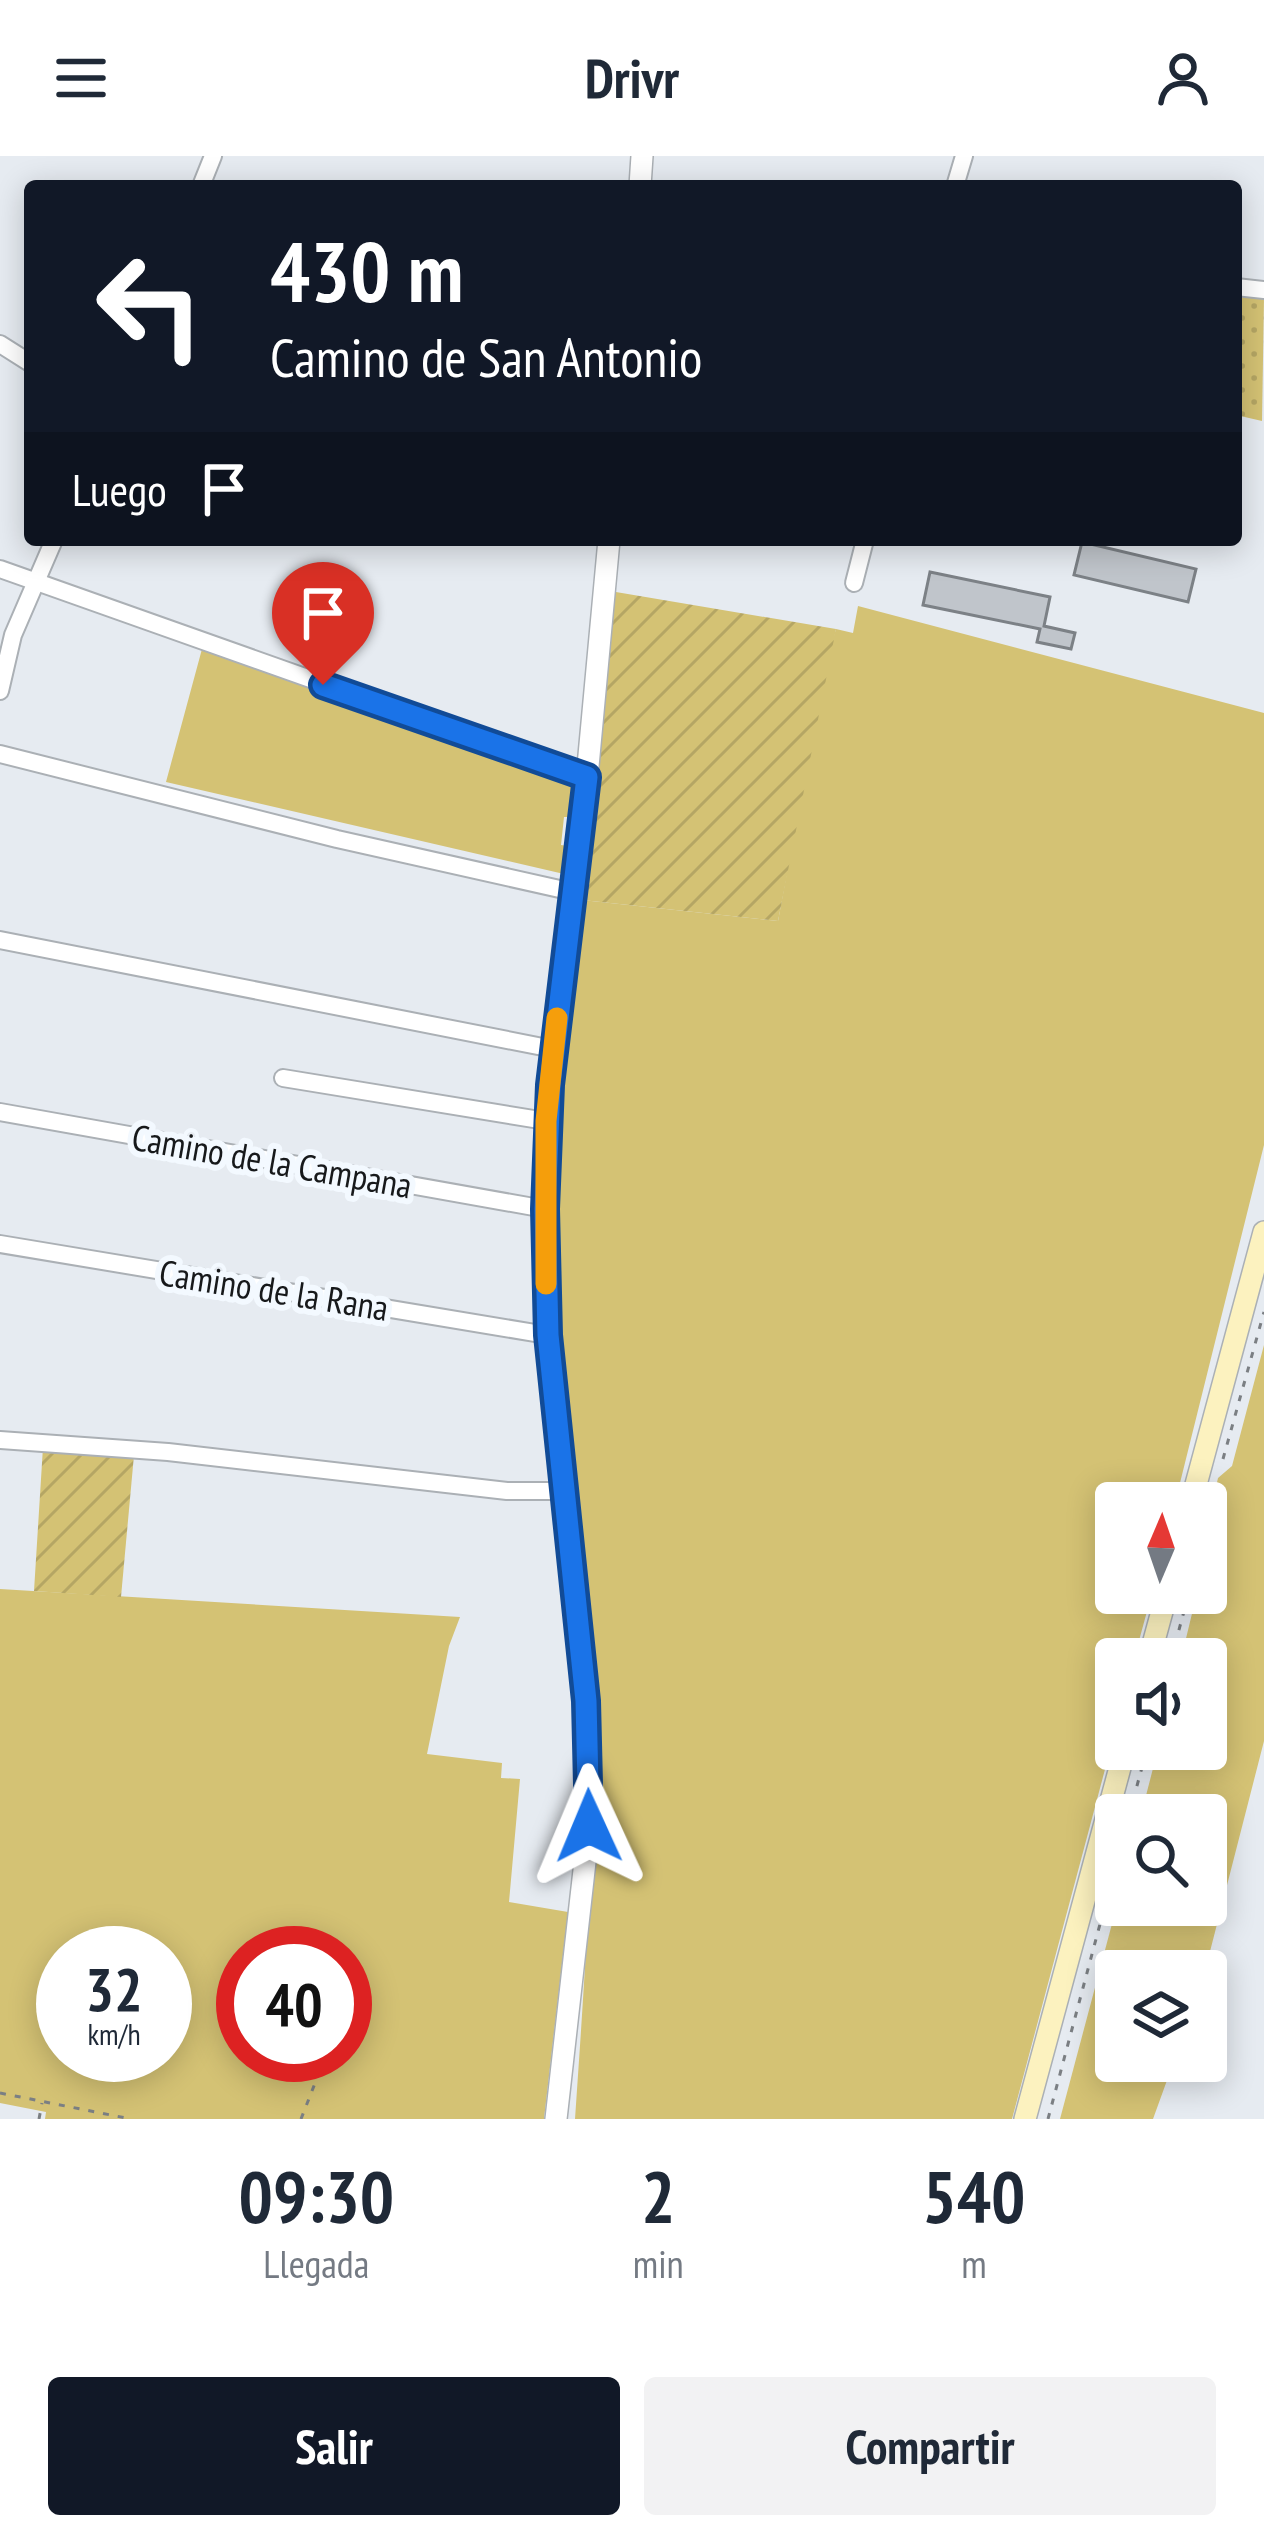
<!DOCTYPE html>
<html lang="es">
<head>
<meta charset="utf-8">
<style>
  body { margin:0; font-family:"PT Sans Narrow",sans-serif; background:#f2f2f3; color:#1f2937; height:100vh; display:flex; flex-direction:column; font-size:45px; white-space:nowrap }
  * { box-sizing:border-box; margin:0 }
  p { font-size:39px; color:#747a83 }
  .icon { flex:none; width:66px; height:66px; fill:none; stroke:currentColor; stroke-width:2; stroke-linecap:round; stroke-linejoin:round }
  .map { position:relative; height:1963px; overflow:hidden }
  .drawer { display:flex; flex-direction:column; background:#fff; flex:1 }
  .drawer>* { flex:none }
  .hud { position:absolute; left:24px; top:24px; width:1218px; height:366px; border-radius:12px; box-shadow:0 6px 30px #0003; background:#111827; color:#fff; overflow:hidden }
  .needle { width:78px; rotate:2deg }
  .controls { position:absolute; left:1095px; top:1326px; display:grid; gap:24px }
  .controls a { display:grid; place-items:center; width:132px; height:132px; border-radius:12px; background:#fff; box-shadow:0 6px 30px #0003; font-size:60px }
  .speed { position:absolute; left:36px; top:1770px; display:flex; gap:24px; font-size:60px; font-weight:700; text-align:center }
  .speed>* { display:grid; place-content:center; width:156px; height:156px; border-radius:50%; background:#fff; box-shadow:0 6px 30px #0003; line-height:1 }
  .speed small { font-size:30px; font-weight:400 }
  .speed .limit { border:18px solid #d22; background:#fff; color:#111 }
  .pin { position:absolute; display:grid; place-items:center; width:102px; height:102px; color:#fff; margin:-123px -51px; border-radius:50% 50% 50% 0; rotate:-45deg; box-shadow:0 0 12px #0007 }
  .pin .icon { rotate:45deg }
  .me { position:absolute; width:132px; margin:-66px; rotate:359deg; stroke-linejoin:round; filter:drop-shadow(0 0 9px #0008) }
  .turn { display:flex; align-items:center; gap:42px; height:252px; padding:0 48px; font-size:54px }
  .turn .icon { width:156px; height:156px; stroke-width:2.5 }
  .turn b { display:block; font-size:84px; line-height:102px }
  .then { display:flex; align-items:center; height:114px; padding:0 48px; background:#0003; gap:24px; font-size:45px }
  .eta { display:flex; justify-content:space-evenly; align-items:center; height:204px; text-align:center }
  .eta b { font-size:72px; font-weight:600; line-height:84px }
  .button { display:flex; gap:24px; margin-top:auto; padding:24px 48px }
  .button a { flex:1; height:138px; border-radius:12px; background:#111827; color:#fff; font-size:48px; font-weight:600; line-height:138px; text-align:center }
  .button a+a { background:#f2f2f3; color:#1f2937 }
  header { display:flex; justify-content:space-between; align-items:center; height:156px; padding:0 48px; background:#fff; font-size:54px; font-weight:600 }
  .map>svg:first-child { display:block }
</style>
</head>
<body>
<header><svg class="icon" aria-label="menu" viewBox="0 0 24 24"><path d="M4 6h16M4 12h16M4 18h16"/></svg>Drivr<svg class="icon" aria-label="person" viewBox="0 0 24 24"><circle cx="12" cy="8" r="4"/><path d="M4 21q1-7 8-7t8 7"/></svg></header>
<div class="map">
<svg width="1264" height="1963" viewBox="0 0 1264 1963">
  <defs>
    <pattern id="park-dots" width="8" height="8" patternUnits="userSpaceOnUse" patternTransform="scale(3)"><rect width="8" height="8" fill="#d4c274"/><path d="M2 2h.1M6 6h.1" fill="none" stroke="#b5a664" stroke-width="1.8" stroke-linecap="round"/></pattern>
    <pattern id="garden-furrows" width="10" height="10" patternUnits="userSpaceOnUse" patternTransform="scale(3)"><rect width="10" height="10" fill="#d4c274"/><path d="M-1 1l2-2M0 10L10 0M9 11l2-2" fill="none" stroke="#b5a664"/></pattern>
  </defs>
  <rect width="100%" height="100%" fill="#e6ebf1"/>
  <g fill="#d4c274" fill-rule="evenodd">
    <path d="M858,450L1264,557V989L1175,1347H1116V1437H1152L1134,1503H1116V1572L1012,1963H575C586,1802 598,1641 590,1480C584,1355 556,1232 554,1107C552,985 566,865 582,744L778,765L826,507L836,473L853,477Z"/>
    <path d="M202,493L574,625L571,661H564L561,689L568,690L564,718L166,626Z"/>
    <path d="M1264,1189V1585L1205,1815H1116V1905H1174L1153,1963H1060L1117,1749H1206V1659H1141L1158,1593H1206V1503H1181L1197,1437H1206V1406L1215,1375L1209,1360L1218,1322L1232,1310Z"/>
    <path d="M0,1433L460,1461L449,1490L427,1598L502,1607L501,1622L520,1623L509,1746L568,1756L544,1963H45L46,1956L0,1947ZM63,1797H165V1899H63ZM243,1797H345V1899H243Z"/>
  </g>
  <path fill="url(#park-dots)" d="M1236,140L1264,142L1262,265L1236,259Z"/>
  <g fill="url(#garden-furrows)">
    <path d="M610,435L836,473L778,765L582,744Z"/>
    <path d="M43,1291L134,1299L121,1441L34,1435Z"/>
  </g>
  <g fill="#c0c5cb" stroke="#7c8186" stroke-width="3">
    <path d="M1082,386L1196,413L1188,446L1074,419Z"/>
    <path d="M930,416L1050,441L1044,470L1075,477L1071,493L1037,486L1040,473L923,449Z"/>
  </g>
  <g fill="none" stroke-linecap="round" stroke-linejoin="round">
    <defs>
      <g id="minor">
        <path d="M201,30L213,0"/>
        <path d="M955,30L964,0"/>
        <path d="M1236,131L1264,134"/>
        <path d="M0,188L30,207"/>
        <path d="M0,413L587,621"/>
        <path d="M854,427L865,384"/>
        <path d="M0,535L13,479L54,384"/>
        <path d="M0,598L337,683L573,736"/>
        <path d="M0,784L553,893"/>
        <path d="M283,922L546,965"/>
        <path d="M0,956L545,1053"/>
        <path d="M0,1088L547,1179"/>
        <path d="M0,1284L168,1296L507,1335H566"/>
      </g>
      <g id="tertiary">
        <path d="M640,30L642,0"/>
        <path d="M556,1963L589,1670L587,1545L547,1179L546,965L587,621L609,384"/>
      </g>
      <g id="secondary">
        <path d="M1191,1347L1264,1076"/>
        <path d="M1149,1503L1167,1437"/>
        <path d="M1025,1963L1125,1593"/>
      </g>
    </defs>
    <use href="#minor" stroke="#abb0b5" stroke-width="20"/>
    <use href="#tertiary" stroke="#abb0b5" stroke-width="24"/>
    <use href="#secondary" stroke="#abb0b5" stroke-width="24"/>
    <g stroke="#7b7f83" stroke-width="3" stroke-dasharray="6 9" stroke-linecap="butt">
      <path d="M1223,1303L1264,1156"/>
      <path d="M1171,1503L1189,1437"/>
      <path d="M1129,1659L1147,1593"/>
      <path d="M0,1937L131,1963"/>
      <path d="M39,1963L42,1947"/>
      <path d="M301,1963L319,1917"/>
      <path d="M1048,1963L1116,1708"/>
    </g>
    <use href="#minor" stroke="#fff" stroke-width="16"/>
    <use href="#tertiary" stroke="#fff" stroke-width="21"/>
    <use href="#secondary" stroke="#fcf2bf" stroke-width="21"/>
  </g>
  <g fill="none" stroke-linecap="round" stroke-linejoin="round">
    <defs>
      <path id="route" d="M323,529L587,621L550,929L545,1053L548,1179L586,1545L589,1670"/>
    </defs>
    <use href="#route" stroke="#114b97" stroke-width="30"/>
    <use href="#route" stroke="#1a73e8" stroke-width="21"/>
    <path stroke="#f59e0b" stroke-width="21" d="M546,1128V965L557,862"/>
  </g>
  <g text-anchor="middle" stroke-width="12" stroke-linejoin="round" paint-order="stroke">
    <g font-size="36" fill="#17191b" stroke="#f3f9ff">
      <text transform="translate(272 1005) rotate(10)" y="13">Camino de la Campana</text>
      <text transform="translate(274 1134) rotate(9)" y="13">Camino de la Rana</text>
    </g>
  </g>
</svg>
<div class="controls">
<a><svg class="needle" viewBox="-14 -14 28 28"><path d="M0-13l5 13h-10z" fill="#e53935"/><path d="M0 13l5-13h-10z" fill="#747a83"/></svg></a>
<a><svg class="icon" aria-label="sound" viewBox="0 0 24 24"><path d="M4 9h4l5-4v14l-5-4H4zM17 9q2 3 0 6"/></svg></a>
<a><svg class="icon" aria-label="search" viewBox="0 0 24 24"><circle cx="10" cy="10" r="6"/><path d="M15 15l6 6"/></svg></a>
<a><svg class="icon" aria-label="layers" viewBox="0 0 24 24"><path d="M12 4l9 5-9 5-9-5zM3 14l9 5 9-5"/></svg></a>
</div>
<div class="speed"><div>32<small>km/h</small></div><div class="limit">40</div></div>
<div class="pin" style="left:323px;top:529px;background:#d93025"><svg class="icon" aria-label="arrive" viewBox="0 0 24 24"><path d="M6 21V4h12l-3 4 3 4H6"/></svg></div>
<svg class="me" style="left:589px;top:1670px" viewBox="-20 -20 40 40"><path d="M0-17L14 15 0 8-14 15z" fill="#1a73e8" stroke="#fff" stroke-width="4"/></svg>
<div class="hud">
<div class="turn"><svg class="icon" aria-label="left" viewBox="0 0 24 24"><path d="M17 20v-9H6M10 6l-5 5 5 5"/></svg><div><b>430 m</b>Camino de San Antonio</div></div>
<div class="then">Luego<svg class="icon" aria-label="arrive" viewBox="0 0 24 24"><path d="M6 21V4h12l-3 4 3 4H6"/></svg></div>
</div>
</div>
<section class="drawer">
<div class="eta">
<div><b>09:30</b><p>Llegada</p></div>
<div><b>2</b><p>min</p></div>
<div><b>540</b><p>m</p></div>
</div>
<div class="button"><a>Salir</a><a>Compartir</a></div>
</section>
</body>
</html>
